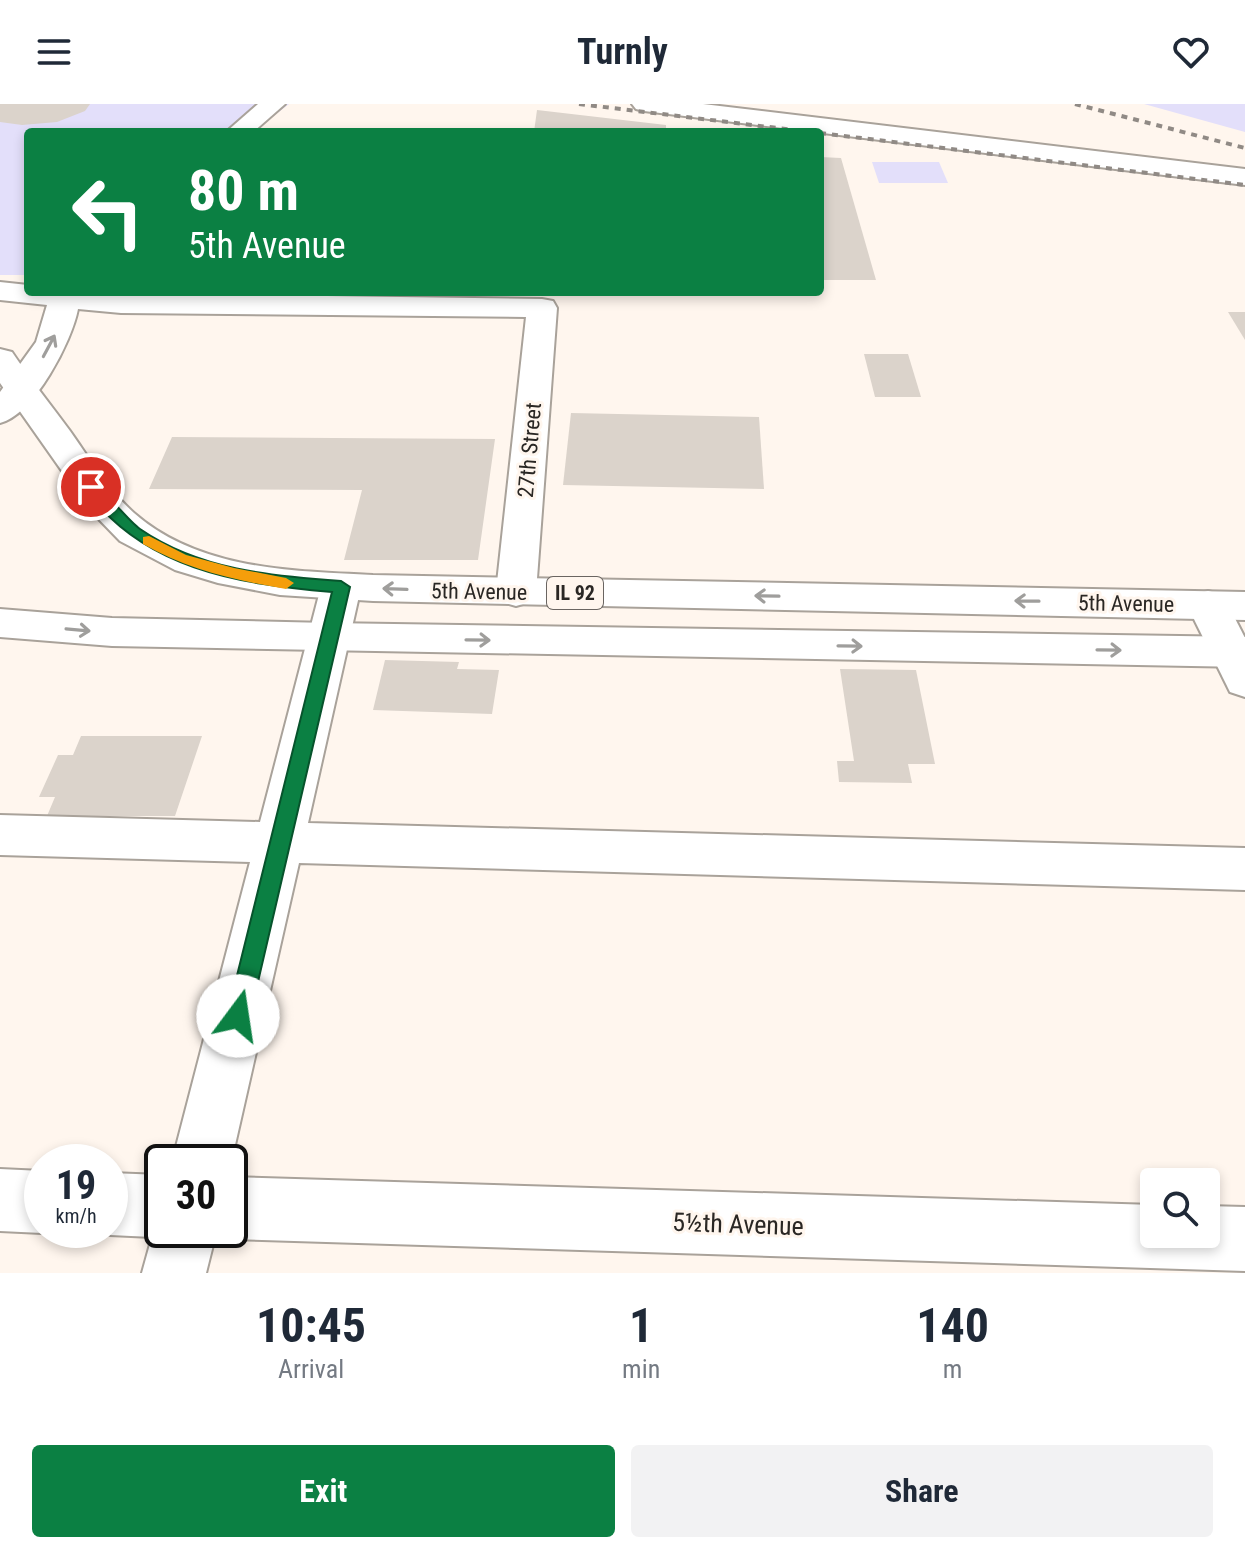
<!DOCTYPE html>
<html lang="en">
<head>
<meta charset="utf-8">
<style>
  body { margin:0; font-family:"Roboto Condensed",sans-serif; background:#f2f2f3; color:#1f2937; height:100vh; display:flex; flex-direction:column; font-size:30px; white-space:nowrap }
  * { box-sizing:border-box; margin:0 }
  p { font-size:26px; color:#747a83 }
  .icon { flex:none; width:44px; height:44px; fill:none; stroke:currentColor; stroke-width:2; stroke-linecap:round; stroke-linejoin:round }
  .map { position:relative; height:1169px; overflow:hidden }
  .details { display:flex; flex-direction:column; background:#fff; flex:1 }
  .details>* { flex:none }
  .top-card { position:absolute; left:24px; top:24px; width:800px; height:168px; border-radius:8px; box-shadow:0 4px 12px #0003; background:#0b8043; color:#fff; overflow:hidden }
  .controls { position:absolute; left:1140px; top:1064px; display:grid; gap:16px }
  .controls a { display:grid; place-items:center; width:80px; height:80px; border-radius:8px; background:#fff; box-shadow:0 4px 12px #0003; font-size:40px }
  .speed { position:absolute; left:24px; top:1040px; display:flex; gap:16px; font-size:40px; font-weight:700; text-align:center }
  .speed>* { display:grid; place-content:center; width:104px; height:104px; border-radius:50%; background:#fff; box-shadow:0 4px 12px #0003; line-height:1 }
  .speed small { font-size:20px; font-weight:400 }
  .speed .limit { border:4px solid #111; border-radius:12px; background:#fff; color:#111 }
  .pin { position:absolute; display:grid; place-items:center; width:68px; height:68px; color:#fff; margin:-34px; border:4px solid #fff; border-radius:50%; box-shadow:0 2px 8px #0007 }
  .me { position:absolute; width:88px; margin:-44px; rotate:14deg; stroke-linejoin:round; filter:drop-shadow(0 0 6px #0008) }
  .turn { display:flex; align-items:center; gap:28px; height:168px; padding:0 32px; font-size:36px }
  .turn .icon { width:104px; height:104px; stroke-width:2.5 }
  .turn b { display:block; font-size:56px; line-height:68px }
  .eta { display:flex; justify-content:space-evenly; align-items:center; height:136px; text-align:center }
  .eta b { font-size:48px; font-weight:700; line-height:56px }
  .button { display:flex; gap:16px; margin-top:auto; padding:16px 32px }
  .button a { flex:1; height:92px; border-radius:8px; background:#0b8043; color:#fff; font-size:32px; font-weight:700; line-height:92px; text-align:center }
  .button a+a { background:#f2f2f3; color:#1f2937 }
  header { display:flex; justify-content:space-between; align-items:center; height:104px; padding:0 32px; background:#fff; font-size:36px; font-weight:700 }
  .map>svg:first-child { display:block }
</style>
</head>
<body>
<header><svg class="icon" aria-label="menu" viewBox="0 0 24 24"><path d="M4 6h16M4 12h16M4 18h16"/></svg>Turnly<svg class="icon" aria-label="heart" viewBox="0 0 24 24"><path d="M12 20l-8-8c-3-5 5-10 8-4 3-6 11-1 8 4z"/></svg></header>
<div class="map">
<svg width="1245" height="1169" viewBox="0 0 1245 1169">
  <rect width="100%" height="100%" fill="#fff6ee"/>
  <g fill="#e3dffa">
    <path d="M0,0H289L253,28H28V171H0Z"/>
    <path d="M1144,0H1245V28Z"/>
    <path d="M872,58H939L948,79H879Z"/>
  </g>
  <g fill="#dbd3cb">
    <path d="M0,0H90L85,7L57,18L22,21L0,18Z"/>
    <path d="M537,6L666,21V28H534Z"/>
    <path d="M820,53L841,54L876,176H820Z"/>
    <path d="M1228,208H1245V236Z"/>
    <path d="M864,250H908L921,293H875Z"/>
    <path d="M571,309L759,313L764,385L563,381Z"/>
    <path d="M172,333L495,335L478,456H344L362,386L149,385Z"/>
    <path d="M385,556L459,558L457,565L499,566L492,610L373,606Z"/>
    <path d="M840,565L916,566L935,660H908L912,679L839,678L837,657H854Z"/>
    <path d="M81,632H202L175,712H47L55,693H39L58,651H73Z"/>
  </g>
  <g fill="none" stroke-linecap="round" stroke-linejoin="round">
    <defs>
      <g id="minor">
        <path d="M258,0H285L253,28H226Z"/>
        <path d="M632,0H703L1245,65V81L644,7L636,5Z"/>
        <path d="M0,178L28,181V188L542,195L553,197L557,204L536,488L530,498L516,502L502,498L496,488L526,213L121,209L78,205C72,237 34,311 0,319V288L36,238L47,201L0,196Z"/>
        <path d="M341,470L355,474L361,483L308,719L1245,744V786L299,759L230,1063V1058H172L250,758L0,751V711L260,718L321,483L327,474Z"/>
        <path d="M1208,487L1223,491L1245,534V593L1230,588L1187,501L1193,491Z"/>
        <path d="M0,1065L42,1067V1126H49L42,1129L0,1127Z"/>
        <path d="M110,1069L162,1071V1126H230V1073L1154,1101V1130H1206V1102L1245,1103V1167L230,1135L216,1129L206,1169H142L152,1133L110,1131L98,1126H110Z"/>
      </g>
      <g id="major">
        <path d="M0,245L12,248C30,275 51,301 70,327C90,355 108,386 134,409C199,466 292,467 373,471L1245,488V516L373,497L280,491L218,479L175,466L120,437L88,404L0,279Z"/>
        <path d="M0,505L112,514L328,519L1245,533V563L112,542L0,533Z"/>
      </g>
    </defs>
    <use href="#minor" stroke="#a9a29a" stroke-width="4"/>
    <use href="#major" stroke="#a9a29a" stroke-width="4"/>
    <use href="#minor" fill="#fff" fill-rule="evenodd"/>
    <use href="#major" fill="#fff" fill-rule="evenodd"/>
    <g stroke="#908a85" stroke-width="4" stroke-dasharray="6 6" stroke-linecap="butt">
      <path d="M579,0L810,28"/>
      <path d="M1075,0L1245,44"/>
      <path d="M820,29L1245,81"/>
    </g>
  </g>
  <defs><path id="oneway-shaft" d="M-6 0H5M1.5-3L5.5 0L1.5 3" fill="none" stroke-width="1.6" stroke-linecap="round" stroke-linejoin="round" transform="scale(2)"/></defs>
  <g stroke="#9f9e9c">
    <use href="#oneway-shaft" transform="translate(49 242) rotate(-62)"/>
    <use href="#oneway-shaft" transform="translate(395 485) rotate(-178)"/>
    <use href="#oneway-shaft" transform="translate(767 492) rotate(-179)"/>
    <use href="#oneway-shaft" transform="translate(1027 497) rotate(-179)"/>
    <use href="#oneway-shaft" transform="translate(78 526) rotate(5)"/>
    <use href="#oneway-shaft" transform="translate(478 536) rotate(1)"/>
    <use href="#oneway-shaft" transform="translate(850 542) rotate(1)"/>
    <use href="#oneway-shaft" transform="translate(1109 546) rotate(1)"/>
  </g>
  <path fill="#0b8043" stroke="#07532c" stroke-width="2" d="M91,378C102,382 126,415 140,425C200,466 271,472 341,477L350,483L250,912L246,919L238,922L230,919L227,912L332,488C238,480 141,465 84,383Z"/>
  <path fill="#f59e0b" d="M149,432L186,451L234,464L286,474L294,479L286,485C235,476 188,466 143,440V433Z"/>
  <g text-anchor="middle" stroke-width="6" stroke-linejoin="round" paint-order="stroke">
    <rect fill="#fff6ee" stroke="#6a6561" stroke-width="2" x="547" y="473" width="56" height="32" rx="6"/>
    <g font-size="20" font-weight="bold" fill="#2a2724">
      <text x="575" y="496">IL 92</text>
    </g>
    <g font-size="22" fill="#2a2724" stroke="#fff6ee">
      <text transform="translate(529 346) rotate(-85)" y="8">27th Street</text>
      <text transform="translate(479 487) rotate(1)" y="8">5th Avenue</text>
      <text transform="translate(1126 499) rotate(1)" y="8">5th Avenue</text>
    </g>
    <g font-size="26" fill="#2a2724" stroke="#fff6ee">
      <text transform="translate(738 1120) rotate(2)" y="9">5½th Avenue</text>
    </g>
  </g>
</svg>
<div class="controls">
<a><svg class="icon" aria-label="search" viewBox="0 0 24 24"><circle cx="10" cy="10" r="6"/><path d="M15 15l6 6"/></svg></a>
</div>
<div class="speed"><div>19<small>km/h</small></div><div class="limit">30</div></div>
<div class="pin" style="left:91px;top:383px;background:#d93025"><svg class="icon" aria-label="arrive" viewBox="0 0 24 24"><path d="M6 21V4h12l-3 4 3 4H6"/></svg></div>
<svg class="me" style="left:238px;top:912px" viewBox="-20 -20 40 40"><circle r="19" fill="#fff"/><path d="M0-13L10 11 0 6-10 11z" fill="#0b8043"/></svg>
<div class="top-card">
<div class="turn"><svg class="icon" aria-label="left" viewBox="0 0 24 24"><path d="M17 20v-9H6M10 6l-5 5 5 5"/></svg><div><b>80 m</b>5th Avenue</div></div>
</div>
</div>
<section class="details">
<div class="eta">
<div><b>10:45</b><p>Arrival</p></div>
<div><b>1</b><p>min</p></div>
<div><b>140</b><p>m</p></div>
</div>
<div class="button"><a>Exit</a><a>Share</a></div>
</section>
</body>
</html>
